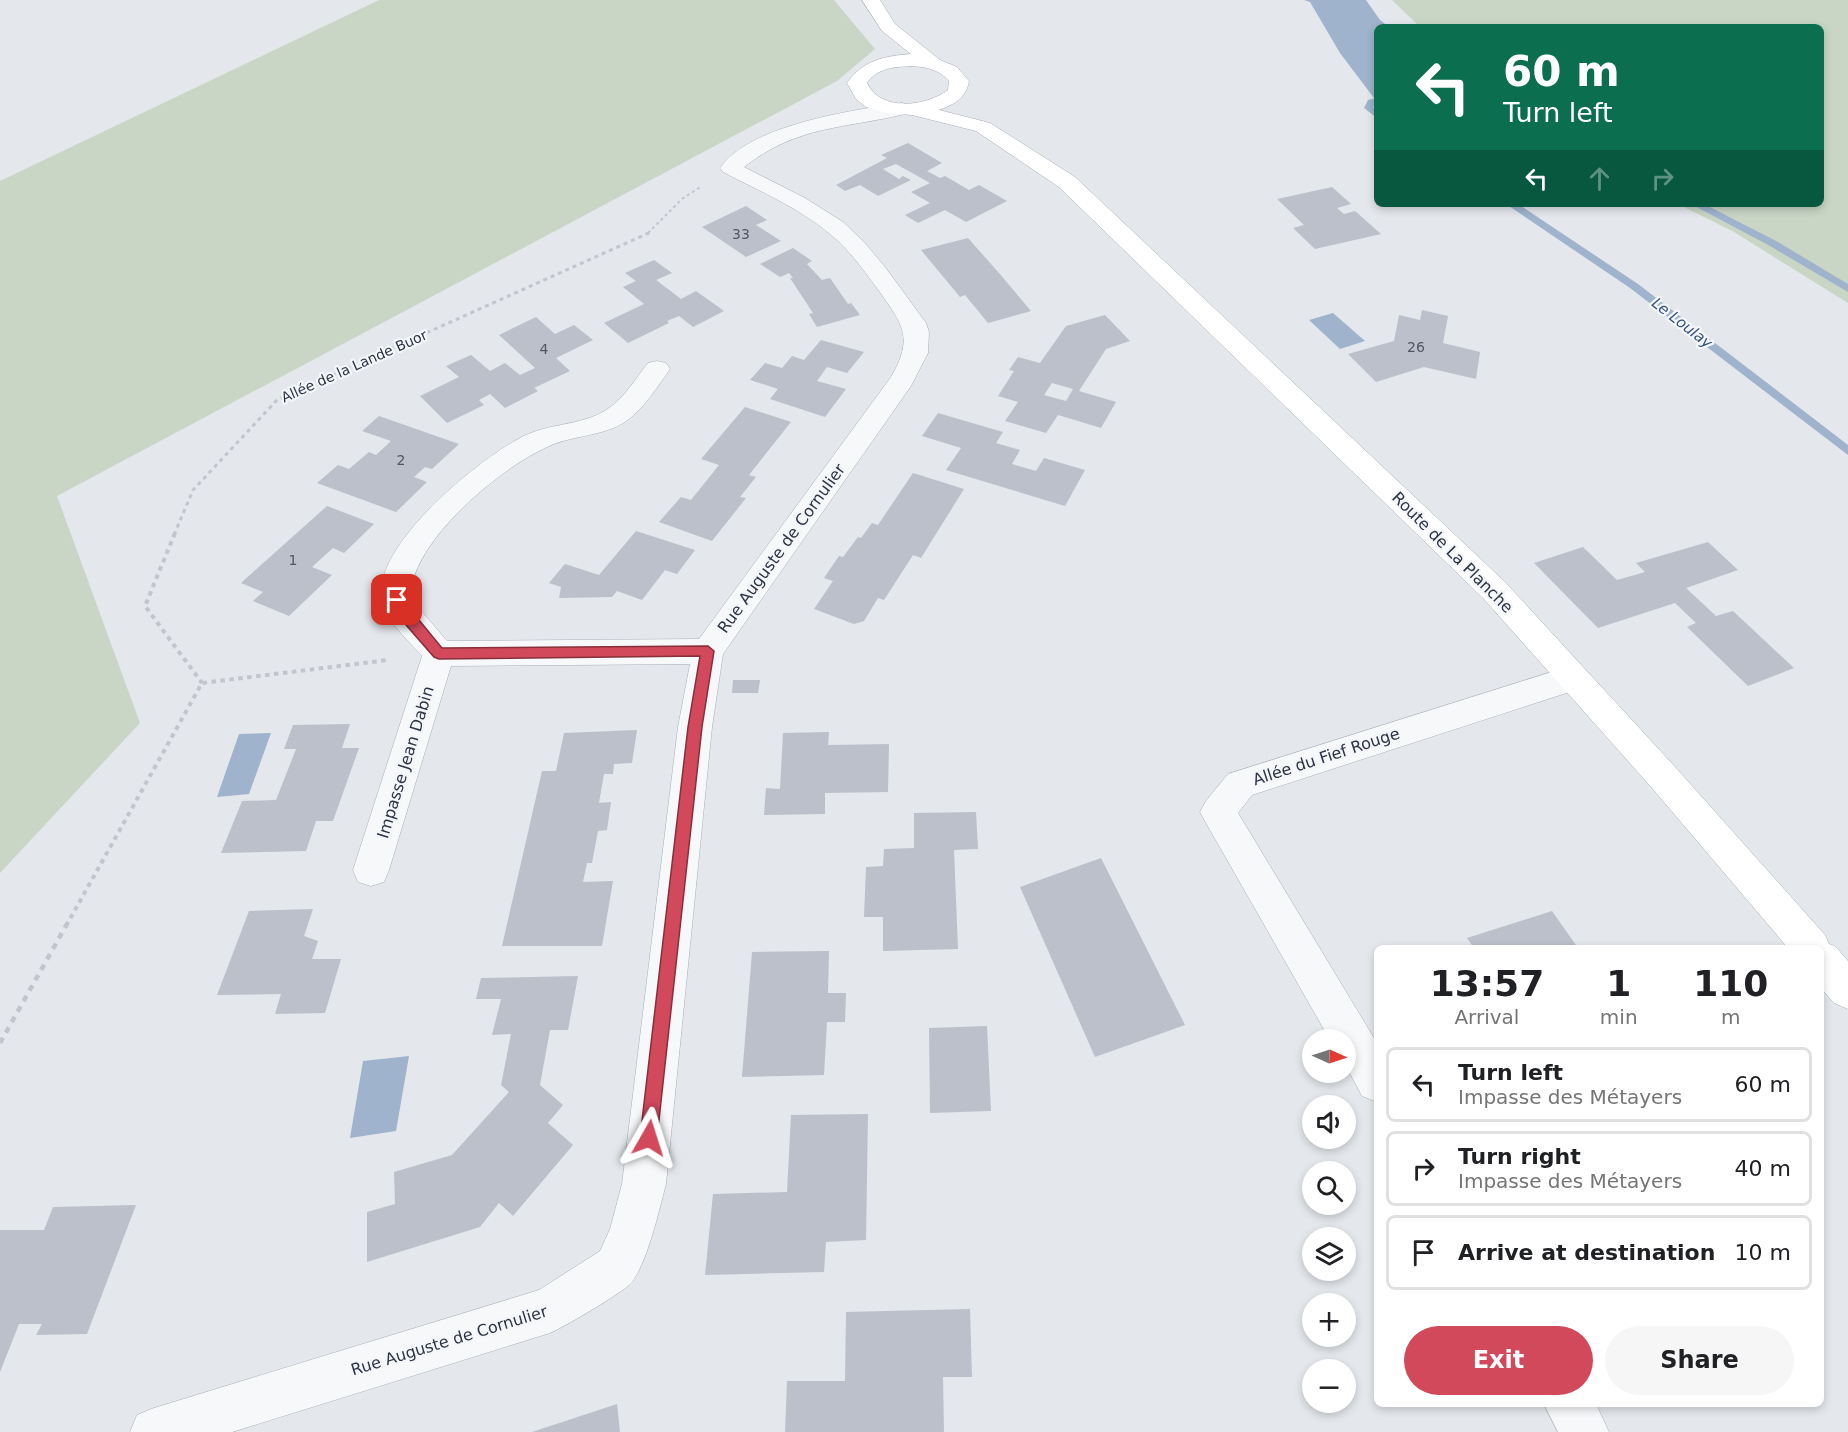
<!DOCTYPE html>
<html lang="en">
<head>
<meta charset="utf-8">
<style>
  body { margin:0; font-family:"DejaVu Sans",sans-serif; background:#f6f6f6; color:#202124; height:100vh; display:flex; flex-direction:column; font-size:22px; white-space:nowrap }
  * { box-sizing:border-box; margin:0 }
  p { font-size:20px; color:#757577 }
  .icon { flex:none; width:33px; height:33px; fill:none; stroke:currentColor; stroke-width:2; stroke-linecap:round; stroke-linejoin:round }
  .map { position:relative; flex:1; overflow:hidden }
  .sheet { position:absolute; left:1374px; top:945px; width:450px; height:462px; display:flex; flex-direction:column; background:#fff; border-radius:9px; box-shadow:0 3px 9px #0003 }
  .sheet>* { flex:none }
  .hud { position:absolute; left:1374px; top:24px; width:450px; height:183px; border-radius:9px; box-shadow:0 3px 9px #0003; background:#0b6e4f; color:#fff; overflow:hidden }
  .needle { width:39px; rotate:93deg }
  .tools { position:absolute; left:1302px; top:1029px; display:grid; gap:12px }
  .tools a { display:grid; place-items:center; width:54px; height:54px; border-radius:50%; background:#fff; box-shadow:0 3px 9px #0003; font-size:30px }
  .pin { position:absolute; display:grid; place-items:center; width:51px; height:51px; color:#fff; margin:-26px; border-radius:12px; box-shadow:0 3px 9px #0006 }
  .me { position:absolute; width:66px; margin:-33px; rotate:6deg; stroke-linejoin:round; filter:drop-shadow(0 0 4px #0008) }
  .turn { display:flex; align-items:center; gap:21px; height:126px; padding:0 30px; font-size:27px }
  .turn .icon { width:78px; height:78px; stroke-width:2.5 }
  .turn b { display:block; font-size:42px; line-height:51px }
  .lanes { display:flex; align-items:center; height:57px; padding:0 30px; background:#0003; justify-content:center; gap:30px; direction:ltr }
  .lanes .off { opacity:.35 }
  .eta { display:flex; justify-content:space-evenly; align-items:center; height:102px; text-align:center }
  .eta b { font-size:36px; font-weight:800; line-height:42px }
  .cta { display:flex; gap:12px; margin-top:auto; padding:12px 30px }
  .cta a { flex:1; height:69px; border-radius:36px; background:#d1495b; color:#fff; font-size:24px; font-weight:800; line-height:69px; text-align:center }
  .cta a+a { background:#f6f6f6; color:#202124 }
  ul { padding:0; list-style:none }
  li { display:flex; align-items:center; gap:18px; height:75px; margin:0 12px 9px; padding:0 18px; border:3px solid #e0e0e0; border-radius:9px }
  li div { flex:1 }
  li b { display:block; font-size:22px }
  li em { font-style:normal }
  .map>svg:first-child { display:block }
</style>
</head>
<body>
<div class="map">
<svg width="1848" height="1432" viewBox="0 0 1848 1432">
  <rect width="100%" height="100%" fill="#e4e7ec"/>
  <g fill="#c9d6c5">
    <path d="M379,0H834L875,49L837,81L57,496L140,723L0,873V181Z"/>
    <path d="M1392,0H1848V303L1734,232L1678,204H1821V27H1420Z"/>
  </g>
  <g fill="#9fb4cc">
    <path d="M1304,0H1366L1380,20L1389,27H1377V102L1340,53L1310,2Z"/>
    <path d="M1333,313L1365,341L1340,349L1309,320Z"/>
    <path d="M271,733L249,794L217,797L239,734Z"/>
    <path d="M409,1056L396,1131L350,1138L363,1061Z"/>
  </g>
  <g fill="none" stroke-linecap="round" stroke-linejoin="round">
    <g fill="#9fb4cc" fill-rule="evenodd">
      <path d="M1377,98V104L1373,107L1377,111V118L1364,108L1368,100Z"/>
      <path d="M1506,204H1518L1638,284L1848,445V455L1630,288Z"/>
      <path d="M1691,204H1704L1778,242L1848,284V292L1770,246Z"/>
    </g>
  </g>
  <g fill="#bbc0ca" fill-rule="evenodd">
    <path d="M908,143L942,163L927,171L940,178L945,176L969,190L979,185L1007,201L966,222L945,210L918,223L905,215L930,203L911,192L930,183L896,164L883,169L899,179L903,176L911,180L878,196L860,185L845,191L836,185L887,158L881,155Z"/>
    <path d="M1332,187L1351,204L1337,208L1344,214L1355,211L1381,234L1315,249L1293,228L1304,225L1277,199Z"/>
    <path d="M746,206L767,220L756,225L781,241L746,257L702,227Z"/>
    <path d="M968,238L999,273L1031,311L988,323L965,295L960,297L921,250Z"/>
    <path d="M793,248L812,261L807,264L822,280L830,278L848,304L851,303L860,315L817,327L809,314L813,313L790,278H793L789,273L780,277L760,264Z"/>
    <path d="M654,260L672,273L656,280L681,299L696,291L724,311L693,327L679,316L667,321L669,323L628,343L604,323L644,304L623,287L636,281L625,273Z"/>
    <path d="M1422,310L1448,316L1443,343L1480,352L1476,379L1424,367L1376,382L1348,354L1394,341L1399,315L1420,320Z"/>
    <path d="M1105,315L1130,341L1106,349L1079,391L1116,402L1101,428L1058,415L1046,433L1005,421L1018,402L998,396L1014,371L1009,370L1018,357L1040,363L1066,326ZM1052,383L1073,389L1066,401L1044,395Z"/>
    <path d="M536,317L555,334L574,325L593,340L556,358L570,371L534,388L538,391L505,408L490,394L479,400L484,405L447,423L420,396L459,377L446,366L471,355L490,371L505,363L520,375L535,368L499,335Z"/>
    <path d="M821,340L864,352L847,373L827,367L817,381L846,389L825,417L770,399L778,389L750,380L765,363L782,368L792,356L804,360Z"/>
    <path d="M745,407L791,422L749,475L756,477L740,497L746,498L712,541L659,522L681,497L691,500L719,465L701,459Z"/>
    <path d="M938,413L1003,432L996,443L1020,450L1012,464L1036,471L1044,458L1085,470L1065,506L946,470L961,448L922,436Z"/>
    <path d="M379,416L459,444L432,469L425,467L414,477L427,482L396,512L317,483L338,465L349,469L369,452L376,455L391,441L362,431Z"/>
    <path d="M913,473L964,489L921,558L913,555L884,600L878,598L864,621L854,624L814,609L833,581L824,578L839,556L843,557L858,537L861,538L872,523L878,525Z"/>
    <path d="M327,506L374,524L344,553L333,548L312,567L332,575L289,616L253,601L263,592L241,583Z"/>
    <path d="M636,531L695,550L677,574L665,570L642,600L617,591L612,597L559,598L561,587L549,583L565,564L599,575Z"/>
    <path d="M1708,542L1738,570L1686,588L1716,616L1733,611L1794,668L1748,686L1687,627L1696,623L1675,603L1598,628L1534,563L1583,547L1617,580L1645,572L1636,563Z"/>
    <path d="M733,680H760L758,693H732Z"/>
    <path d="M350,724L342,748H359L333,821H316L306,851L221,853L242,801L276,800L296,749H284L293,725Z"/>
    <path d="M637,730L632,763L614,764L613,774H604L599,803L611,802L607,830L598,831L592,863H587L583,882L613,881L602,946H502L542,771H556L564,733Z"/>
    <path d="M829,732L828,745L889,744L888,792L825,793V814L764,815L766,788L780,789L783,733Z"/>
    <path d="M976,812L978,849L954,850L958,949L883,951V917H864L866,867L883,866L884,849L914,848V813Z"/>
    <path d="M1101,858L1185,1025L1095,1057L1020,887Z"/>
    <path d="M313,909L304,936L318,941L312,959H341L325,1013L275,1014L281,994L217,995L249,911Z"/>
    <path d="M1552,911L1578,948H1474L1467,938Z"/>
    <path d="M829,951L828,993H846L845,1022H827L824,1075L742,1077L752,952Z"/>
    <path d="M578,976L568,1030H550L540,1085L563,1105L548,1123L573,1145L513,1216L499,1203L480,1227L367,1262V1212L395,1204L394,1172L452,1155L509,1092L501,1085L511,1034L492,1035L501,999H476L481,978Z"/>
    <path d="M987,1026L991,1111L930,1113L929,1028Z"/>
    <path d="M868,1114L866,1240L826,1242L824,1272L705,1275L713,1194L787,1192L791,1115Z"/>
    <path d="M136,1205L87,1334L36,1335L42,1324H19L0,1372V1230H44L53,1207Z"/>
    <path d="M970,1309L972,1377H943L944,1432H785L787,1381H845L846,1312Z"/>
    <path d="M617,1404L620,1432H532Z"/>
  </g>
  <g fill="none" stroke-linecap="round" stroke-linejoin="round">
    <defs>
      <g id="street">
        <path d="M902,103L909,105L912,109L909,113C846,129 799,124 744,167L805,198L843,222L864,242L885,267L926,323L929,332L928,353L911,386L723,654L712,727L666,1184C658,1214 649,1256 633,1281C626,1291 564,1327 550,1333L232,1432H130L137,1415L154,1408L539,1290L600,1251L610,1229L622,1184L678,727L690,664L451,666L389,870L384,882L371,886L358,882L353,870L422,656C409,641 387,622 382,601C370,546 482,456 526,435C552,423 586,425 609,408C625,397 636,378 648,363L657,361L666,363L670,369C658,386 643,410 625,422C602,437 571,435 547,447C501,468 429,529 414,577C412,584 412,593 412,600L447,641L699,639L891,377C914,337 903,325 879,291C866,273 853,255 838,241C805,210 761,192 723,172L720,168C749,125 853,110 902,103Z"/>
        <path d="M1574,665L1585,669L1590,678L1585,687L1252,795L1238,813L1377,1043V1102L1362,1096L1346,1066V1040H1330L1206,823L1200,812L1206,801L1228,774Z"/>
        <path d="M1544,1404H1596L1609,1432H1558Z"/>
      </g>
      <path id="secondary" d="M862,0H880L895,24L940,60L957,67L969,81C966,98 955,104 939,110L990,123L1075,177L1505,582L1676,768L1825,935L1829,944L1835,946L1848,961V1009L1834,1003L1821,988V948H1788L1652,788L1483,598L1059,187L976,131L912,115L887,113L866,107L856,99L847,83C863,60 885,56 911,54L882,31ZM911,66C926,67 939,69 949,81L948,90C925,107 881,112 867,83C877,68 894,67 911,66Z"/>
    </defs>
    <use href="#street" stroke="#a9aeb7" stroke-width="1"/>
    <use href="#secondary" stroke="#a9aeb7" stroke-width="1"/>
    <path stroke="#c2c5cb" stroke-width="2" stroke-dasharray="3 3" stroke-linecap="butt" d="M648,233L682,199L702,186"/>
    <path stroke="#c2c5cb" stroke-width="3" stroke-dasharray="4 4" stroke-linecap="butt" d="M174,535L193,490L277,400L651,232"/>
    <g stroke="#c2c5cb" stroke-width="4" stroke-dasharray="4.5 4.5" stroke-linecap="butt">
      <path d="M175,533L145,606L202,683"/>
      <path d="M66,926L202,683L388,660"/>
    </g>
    <path stroke="#c2c5cb" stroke-width="4.5" stroke-dasharray="6 6" stroke-linecap="butt" d="M0,1043L67,924"/>
    <use href="#street" fill="#f7f8fa" fill-rule="evenodd"/>
    <use href="#secondary" fill="#fff" fill-rule="evenodd"/>
  </g>
  <path fill="#d1495b" stroke="#882f3b" stroke-width="1.5" d="M397,595C401,597 435,640 442,648L708,646L714,651L702,727L657,1138L655,1145L649,1147L643,1145L640,1138L688,727L700,656L439,659L434,657L406,625L390,600Z"/>
  <g text-anchor="middle" stroke-width="4.5" stroke-linejoin="round" paint-order="stroke">
    <g font-size="14" fill="#4f5766">
      <text x="741" y="239">33</text>
      <text x="1416" y="352">26</text>
      <text x="544" y="354">4</text>
      <text x="401" y="465">2</text>
      <text x="293" y="565">1</text>
    </g>
    <g font-size="14" fill="#2b3445" stroke="#f4f6f9">
      <text transform="translate(354 366) rotate(-24)" y="5">Allée de la Lande Buor</text>
    </g>
    <g font-size="15" font-style="italic" fill="#34527a" stroke="#f4f6f9">
      <text transform="translate(1682 323) rotate(38)" y="5">Le Loulay</text>
    </g>
    <g font-size="16" fill="#2b3445" stroke="#f4f6f9">
      <text transform="translate(781 548) rotate(-54)" y="6">Rue Auguste de Cornulier</text>
      <text transform="translate(1453 552) rotate(45)" y="6">Route de La Planche</text>
      <text transform="translate(1326 756) rotate(-18)" y="6">Allée du Fief Rouge</text>
      <text transform="translate(405 762) rotate(-73)" y="6">Impasse Jean Dabin</text>
      <text transform="translate(449 1340) rotate(-17)" y="6">Rue Auguste de Cornulier</text>
    </g>
  </g>
</svg>
<div class="tools">
<a><svg class="needle" viewBox="-14 -14 28 28"><path d="M0-13l5 13h-10z" fill="#e53935"/><path d="M0 13l5-13h-10z" fill="#757577"/></svg></a>
<a><svg class="icon" aria-label="sound" viewBox="0 0 24 24"><path d="M4 9h4l5-4v14l-5-4H4zM17 9q2 3 0 6"/></svg></a>
<a><svg class="icon" aria-label="search" viewBox="0 0 24 24"><circle cx="10" cy="10" r="6"/><path d="M15 15l6 6"/></svg></a>
<a><svg class="icon" aria-label="layers" viewBox="0 0 24 24"><path d="M12 4l9 5-9 5-9-5zM3 14l9 5 9-5"/></svg></a>
<a>+</a>
<a>−</a>
</div>
<div class="pin" style="left:397px;top:600px;background:#d93025"><svg class="icon" aria-label="arrive" viewBox="0 0 24 24"><path d="M6 21V4h12l-3 4 3 4H6"/></svg></div>
<svg class="me" style="left:649px;top:1138px" viewBox="-20 -20 40 40"><path d="M0-17L14 15 0 8-14 15z" fill="#d1495b" stroke="#fff" stroke-width="4"/></svg>
<div class="hud">
<div class="turn"><svg class="icon" aria-label="left" viewBox="0 0 24 24"><path d="M17 20v-9H6M10 6l-5 5 5 5"/></svg><div><b>60 m</b>Turn left</div></div>
<div class="lanes"><svg class="icon" aria-label="left" viewBox="0 0 24 24"><path d="M17 20v-9H6M10 6l-5 5 5 5"/></svg><svg class="icon off" aria-label="ahead" viewBox="0 0 24 24"><path d="M12 20V5M6 11l6-6 6 6"/></svg><svg class="icon off" aria-label="right" viewBox="0 0 24 24"><path d="M7 20v-9h11M14 6l5 5-5 5"/></svg></div>
</div>
<section class="sheet">
<div class="eta">
<div><b>13:57</b><p>Arrival</p></div>
<div><b>1</b><p>min</p></div>
<div><b>110</b><p>m</p></div>
</div>
<ul>
<li><svg class="icon" aria-label="left" viewBox="0 0 24 24"><path d="M17 20v-9H6M10 6l-5 5 5 5"/></svg><div><b>Turn left</b><p>Impasse des Métayers</p></div><em>60 m</em></li>
<li><svg class="icon" aria-label="right" viewBox="0 0 24 24"><path d="M7 20v-9h11M14 6l5 5-5 5"/></svg><div><b>Turn right</b><p>Impasse des Métayers</p></div><em>40 m</em></li>
<li><svg class="icon" aria-label="arrive" viewBox="0 0 24 24"><path d="M6 21V4h12l-3 4 3 4H6"/></svg><div><b>Arrive at destination</b></div><em>10 m</em></li>
</ul>
<div class="cta"><a>Exit</a><a>Share</a></div>
</section>
</div>
</body>
</html>
